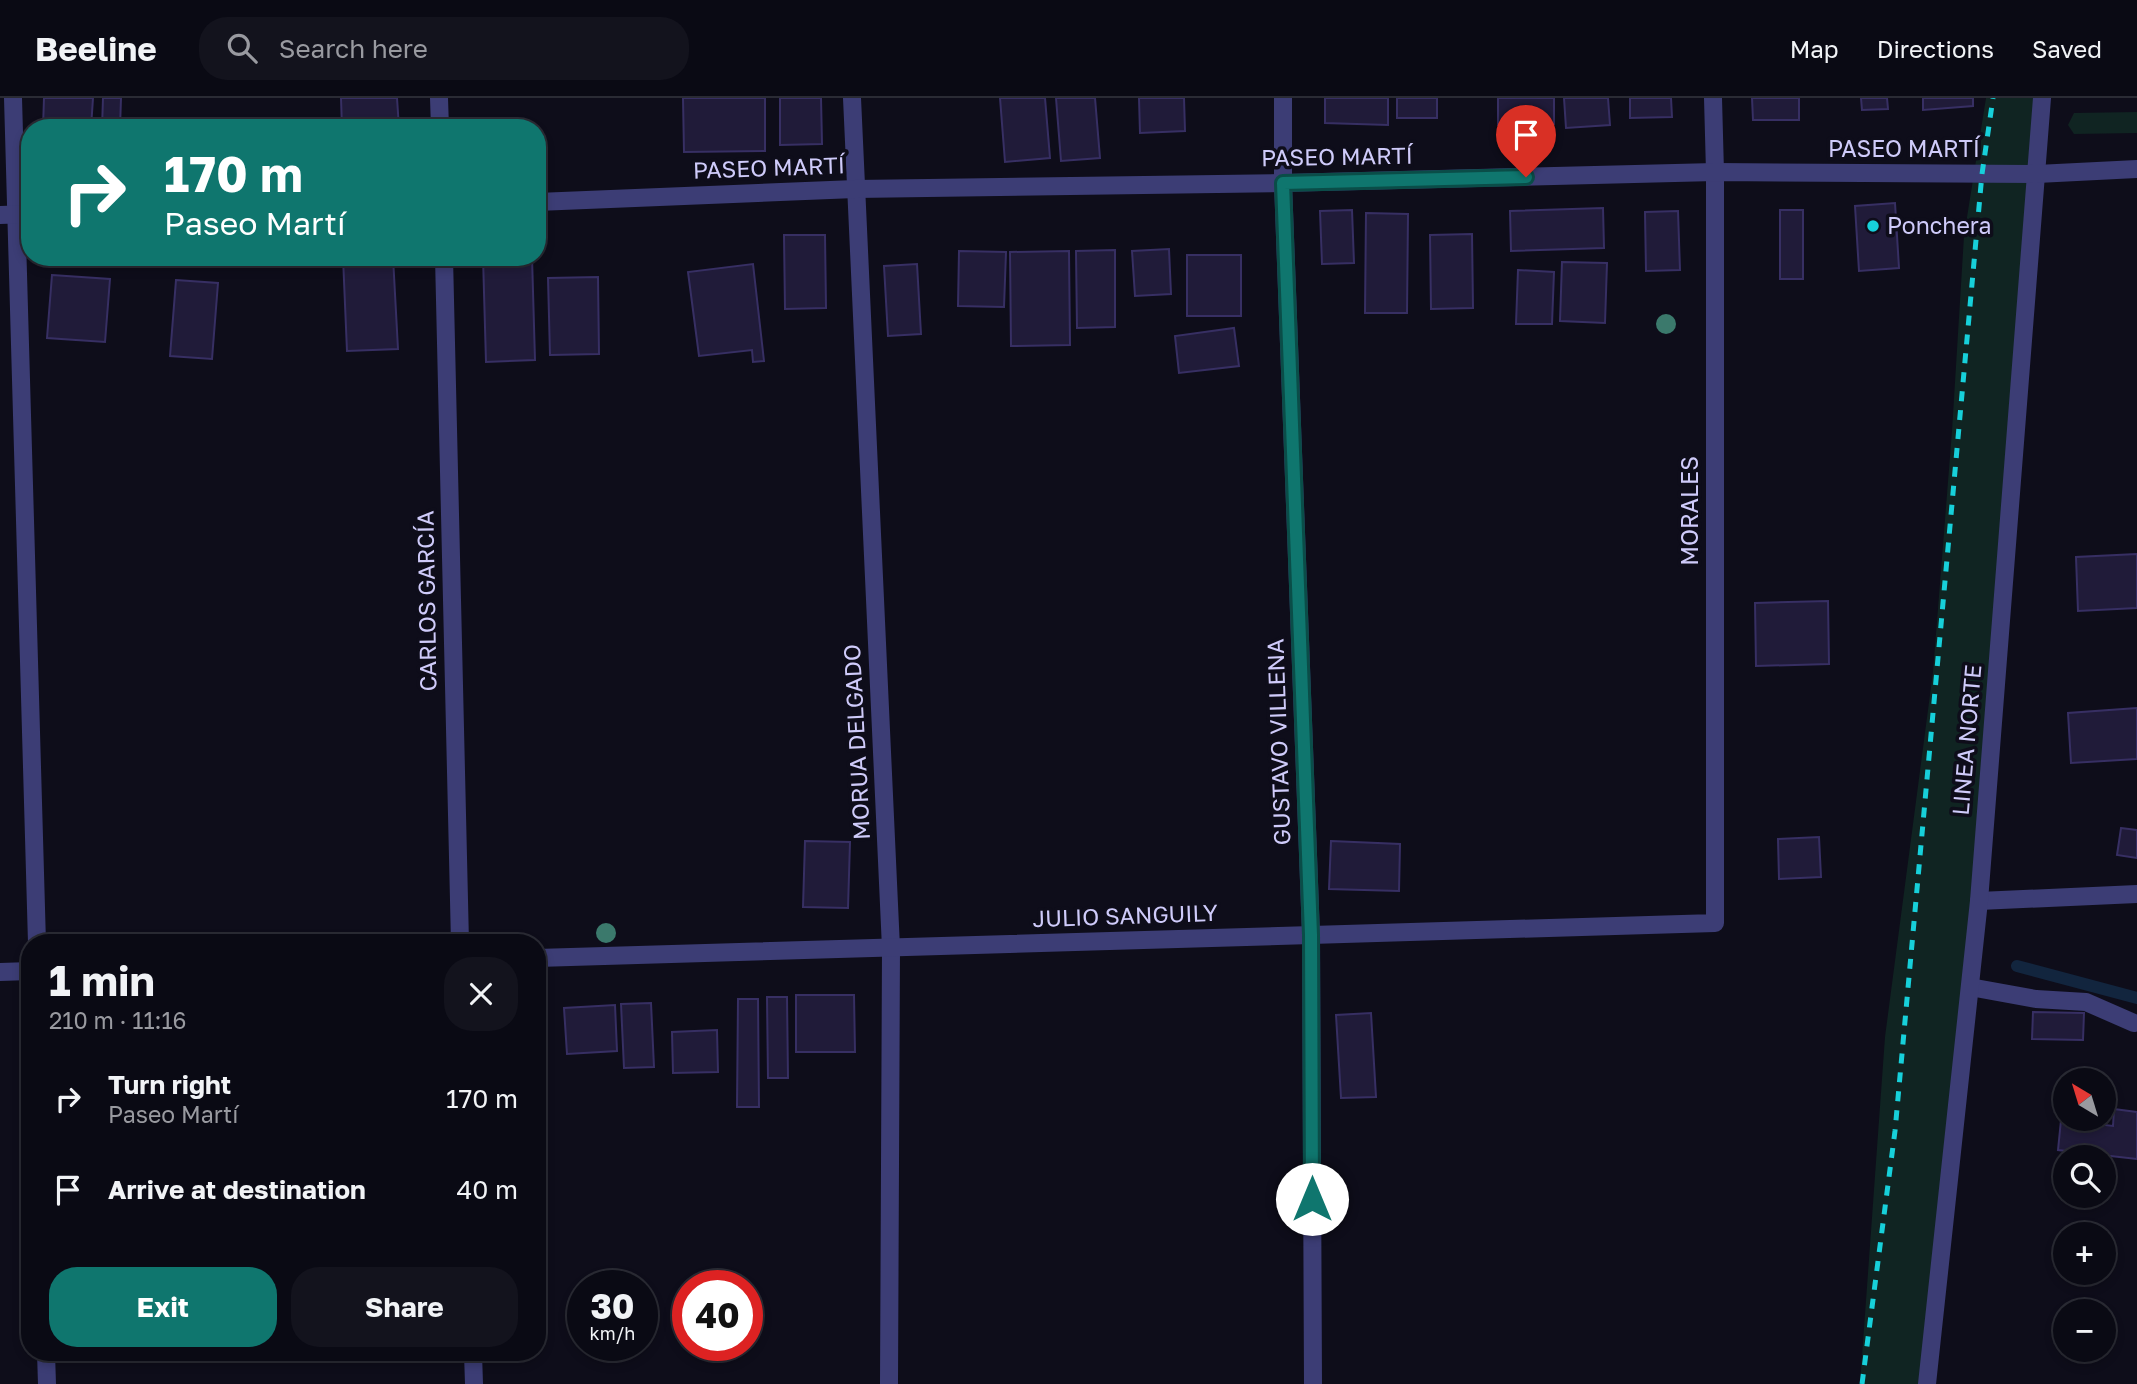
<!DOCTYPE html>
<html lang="en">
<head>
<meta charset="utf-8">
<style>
  body { margin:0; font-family:"Golos Text",sans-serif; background:#13131d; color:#f1f3f6; height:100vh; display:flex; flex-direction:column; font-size:26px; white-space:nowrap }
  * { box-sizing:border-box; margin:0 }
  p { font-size:23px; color:#999aa0 }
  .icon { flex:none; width:38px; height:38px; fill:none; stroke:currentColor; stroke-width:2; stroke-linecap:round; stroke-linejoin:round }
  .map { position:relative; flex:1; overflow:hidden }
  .side { position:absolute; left:21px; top:836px; width:525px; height:427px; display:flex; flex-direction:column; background:#0a0a14; border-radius:28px; box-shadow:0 4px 10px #0003,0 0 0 2px #2a2b34 }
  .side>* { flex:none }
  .hud { position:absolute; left:21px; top:21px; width:525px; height:147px; border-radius:28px; box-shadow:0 4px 10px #0003,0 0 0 2px #2a2b34; background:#0f766e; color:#fff; overflow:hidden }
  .needle { width:46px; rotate:322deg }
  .buttons { position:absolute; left:2053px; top:970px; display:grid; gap:14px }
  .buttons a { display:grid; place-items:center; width:63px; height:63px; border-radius:50%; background:#0a0a14; box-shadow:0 4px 10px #0003,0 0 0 2px #2a2b34; font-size:35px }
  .speed { position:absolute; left:567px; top:1172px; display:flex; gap:14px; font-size:35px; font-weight:700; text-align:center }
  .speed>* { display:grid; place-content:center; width:91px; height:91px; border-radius:50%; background:#0a0a14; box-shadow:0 4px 10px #0003,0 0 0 2px #2a2b34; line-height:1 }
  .speed small { font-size:18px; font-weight:400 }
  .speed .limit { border:10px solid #d22; background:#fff; color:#111 }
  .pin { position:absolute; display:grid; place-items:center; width:60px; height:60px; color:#fff; margin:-72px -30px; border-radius:50% 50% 50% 0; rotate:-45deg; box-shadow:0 0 7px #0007 }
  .pin .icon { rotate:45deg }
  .me { position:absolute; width:77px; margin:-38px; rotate:0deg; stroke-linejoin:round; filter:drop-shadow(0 0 5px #0008) }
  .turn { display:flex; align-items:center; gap:24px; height:147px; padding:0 28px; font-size:32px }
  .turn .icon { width:91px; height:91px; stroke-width:2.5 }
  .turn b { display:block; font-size:49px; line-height:60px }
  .round { display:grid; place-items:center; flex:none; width:74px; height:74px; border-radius:28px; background:#13131d }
  .summary { display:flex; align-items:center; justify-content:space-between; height:119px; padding:0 28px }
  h1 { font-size:42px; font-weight:700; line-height:52px }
  .cta { display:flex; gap:14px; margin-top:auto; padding:14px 28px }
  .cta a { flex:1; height:80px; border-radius:28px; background:#0f766e; color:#fff; font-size:28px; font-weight:700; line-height:80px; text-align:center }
  .cta a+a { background:#13131d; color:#f1f3f6 }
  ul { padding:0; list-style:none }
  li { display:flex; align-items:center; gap:21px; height:91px; padding:0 28px }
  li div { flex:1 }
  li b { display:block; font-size:26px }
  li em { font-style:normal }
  header { display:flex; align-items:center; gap:42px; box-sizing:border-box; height:98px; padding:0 35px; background:#0a0a14; border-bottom:2px solid #2a2b34 }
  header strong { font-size:33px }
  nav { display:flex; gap:38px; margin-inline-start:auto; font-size:24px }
  .search { width:490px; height:63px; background:#13131d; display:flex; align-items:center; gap:18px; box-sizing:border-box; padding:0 24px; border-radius:28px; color:#999aa0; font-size:26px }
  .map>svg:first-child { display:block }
</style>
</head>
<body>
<header>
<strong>Beeline</strong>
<div class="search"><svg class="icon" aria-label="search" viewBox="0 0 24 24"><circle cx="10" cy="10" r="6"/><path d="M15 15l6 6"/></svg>Search here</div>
<nav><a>Map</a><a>Directions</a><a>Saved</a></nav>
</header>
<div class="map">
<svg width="2137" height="1286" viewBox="0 0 2137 1286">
  <rect width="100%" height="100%" fill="#0e0d1a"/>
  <g fill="#102422">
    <path d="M1986,0H2035L1979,803L1927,1286H1860L1885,939L1933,574L1952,333L1964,138Z"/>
    <path d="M2137,14V35L2074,36L2068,27L2074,15Z"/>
  </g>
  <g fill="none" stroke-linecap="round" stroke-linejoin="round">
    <path stroke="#12253e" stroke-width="12" d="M2017,868L2137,900"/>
  </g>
  <g fill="#201b39" stroke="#372f63" stroke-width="2">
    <path d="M44,0H93L91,30H43Z"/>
    <path d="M103,0H121L120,30H102Z"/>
    <path d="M341,0H397L399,30H342Z"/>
    <path d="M683,0H765V53L684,54Z"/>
    <path d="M780,0H821L822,46L780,47Z"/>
    <path d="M1000,0H1045L1050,60L1005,64Z"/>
    <path d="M1056,0H1095L1100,60L1061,63Z"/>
    <path d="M1139,0H1184L1185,33L1140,35Z"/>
    <path d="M1325,0H1388V27L1325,25Z"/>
    <rect x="1397" y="0" width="40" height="20"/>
    <path d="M1498,0H1554V26L1498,27Z"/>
    <path d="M1564,0H1608L1610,27L1566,30Z"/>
    <path d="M1630,0H1671L1672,19L1630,20Z"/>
    <path d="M1752,0H1799V22H1753Z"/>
    <path d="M1861,0H1887L1888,11L1862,12Z"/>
    <path d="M1923,0H1973V8L1923,12Z"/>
    <path d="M1895,105L1899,170L1859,173L1855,108Z"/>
    <path d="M1603,110L1604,150L1511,153L1510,113Z"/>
    <path d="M1352,112L1354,165L1322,166L1320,113Z"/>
    <rect x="1780" y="112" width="23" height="69"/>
    <path d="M1678,113L1680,172L1646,173L1645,114Z"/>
    <path d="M1366,115L1408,116L1407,215H1365Z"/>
    <path d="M1472,136L1473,210L1431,211L1430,137Z"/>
    <path d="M784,137H825L826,210L785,211Z"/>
    <path d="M1169,151L1171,196L1135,198L1132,153Z"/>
    <path d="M1115,152V229L1077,230L1076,153Z"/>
    <path d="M959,153L1006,154L1004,209L958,208Z"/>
    <path d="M1069,153L1070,247L1011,248L1010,154Z"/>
    <rect x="1187" y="157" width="54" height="61"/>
    <path d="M343,159H393L398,251L347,253Z"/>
    <path d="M483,159H532L535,262L486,264Z"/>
    <path d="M1562,164L1607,165L1605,225L1560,223Z"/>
    <path d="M753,166L764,263L753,264L752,252L699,258L688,174Z"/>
    <path d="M917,166L921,236L888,238L884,168Z"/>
    <path d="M1518,172L1554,174L1552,226H1516Z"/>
    <path d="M52,177L110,181L105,244L47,240Z"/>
    <path d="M598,179L599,256L550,257L548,180Z"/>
    <path d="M176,182L218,185L212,261L170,258Z"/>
    <path d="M1234,230L1239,268L1179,275L1175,238Z"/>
    <path d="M2137,456V510L2078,513L2076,459Z"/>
    <path d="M1828,503L1829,566L1756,568L1755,505Z"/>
    <path d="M2137,610V661L2071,665L2068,615Z"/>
    <path d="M2121,730L2137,732V760L2117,757Z"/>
    <path d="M1819,739L1821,779L1779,781L1778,741Z"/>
    <path d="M805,743L850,744L848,810L803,809Z"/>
    <path d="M1331,743L1400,746L1399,793L1329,791Z"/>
    <path d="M796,897H854L855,954H796Z"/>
    <path d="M767,899H787L788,980H768Z"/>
    <path d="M738,901H758L759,1009H737Z"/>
    <path d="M651,905L654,969L624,970L621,906Z"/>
    <path d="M615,907L617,953L567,956L564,910Z"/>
    <path d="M2033,914L2084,915L2083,942L2032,941Z"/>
    <path d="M1371,915L1376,999L1341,1000L1336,917Z"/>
    <path d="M717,932L718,974L673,975L672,934Z"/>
    <path d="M2114,1011L2137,1014V1061L2058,1052L2061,1022L2113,1028Z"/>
  </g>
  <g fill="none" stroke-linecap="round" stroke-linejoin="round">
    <path stroke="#3c3d75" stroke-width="18" d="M1970,889L2036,901L2086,904L2134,925"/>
    <g stroke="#3c3d75" stroke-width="18">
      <path d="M13,0L37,845"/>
      <path d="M439,0L440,30"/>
      <path d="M852,0L891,850L889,1286"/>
      <path d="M1283,0V85"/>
      <path d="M444,159L460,845"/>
      <path d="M1979,803L2137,796"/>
      <path d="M537,860L1715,825V74L1713,0"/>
      <path d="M0,874L30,873"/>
      <path d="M46,1255L47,1286"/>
      <path d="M473,1255L474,1286"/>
      <path d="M1927,1286L1979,803L2042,0"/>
    </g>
    <g stroke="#3c3d75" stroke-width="18">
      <path d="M1283,85L1311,837L1313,1286"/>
      <path d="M537,104L855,91L1283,85L1715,74L2037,76L2137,71"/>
      <path d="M0,117L30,116"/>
    </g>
    <path stroke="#17d0da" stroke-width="5" stroke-dasharray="10 9" stroke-linecap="butt" d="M1862,1286L1895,1033L1982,76L1993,0"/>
  </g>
  <g fill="#3b796c">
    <circle cx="1666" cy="226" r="10"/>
    <circle cx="606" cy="835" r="10"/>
  </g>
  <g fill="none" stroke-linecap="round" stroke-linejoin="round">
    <defs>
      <path id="route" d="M1312,1101L1311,837L1283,85L1526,79"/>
    </defs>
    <use href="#route" stroke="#0a4d48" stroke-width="18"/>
    <use href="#route" stroke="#0f766e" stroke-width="12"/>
  </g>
  <circle fill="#17d0da" stroke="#0e0d1a" stroke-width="2.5" cx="1873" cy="128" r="7"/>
  <g text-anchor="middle" stroke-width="7" stroke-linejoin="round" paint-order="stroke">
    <g font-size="23" fill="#cfcbfa" stroke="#0e0d1a">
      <text x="1904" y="59">PASEO MARTÍ</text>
      <text transform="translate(1337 59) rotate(-1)" y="8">PASEO MARTÍ</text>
      <text transform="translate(769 70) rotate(-2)" y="8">PASEO MARTÍ</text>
      <text transform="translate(1690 413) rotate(-90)" y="8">MORALES</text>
      <text transform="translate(427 503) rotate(-91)" y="8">CARLOS GARCÍA</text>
      <text transform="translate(1967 642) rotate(-85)" y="8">LINEA NORTE</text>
      <text transform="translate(857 644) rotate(-93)" y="8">MORUA DELGADO</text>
      <text transform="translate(1279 644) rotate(-92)" y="8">GUSTAVO VILLENA</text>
      <text transform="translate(1125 818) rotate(-2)" y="8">JULIO SANGUILY</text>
    </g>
    <g font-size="23" fill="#cfcbfa" stroke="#0e0d1a" text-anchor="start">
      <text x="1887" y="136">Ponchera</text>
    </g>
  </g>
</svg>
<div class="buttons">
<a><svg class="needle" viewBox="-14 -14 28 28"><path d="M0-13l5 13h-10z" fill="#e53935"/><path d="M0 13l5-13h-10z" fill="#999aa0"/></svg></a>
<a><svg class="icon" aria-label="search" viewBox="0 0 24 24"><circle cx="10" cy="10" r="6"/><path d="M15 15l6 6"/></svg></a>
<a>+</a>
<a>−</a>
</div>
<div class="speed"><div>30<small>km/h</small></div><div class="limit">40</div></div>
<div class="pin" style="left:1526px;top:79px;background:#d93025"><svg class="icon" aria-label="arrive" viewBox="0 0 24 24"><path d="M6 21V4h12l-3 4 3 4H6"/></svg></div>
<svg class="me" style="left:1312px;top:1101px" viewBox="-20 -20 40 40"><circle r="19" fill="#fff"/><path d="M0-13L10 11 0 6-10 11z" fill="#0f766e"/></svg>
<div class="hud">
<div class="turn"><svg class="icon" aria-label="right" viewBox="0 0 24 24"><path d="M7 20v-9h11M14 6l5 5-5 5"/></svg><div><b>170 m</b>Paseo Martí</div></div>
</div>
<section class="side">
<div class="summary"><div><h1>1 min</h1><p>210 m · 11:16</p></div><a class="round"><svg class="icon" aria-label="close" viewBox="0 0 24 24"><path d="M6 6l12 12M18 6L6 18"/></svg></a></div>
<ul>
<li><svg class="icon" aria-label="right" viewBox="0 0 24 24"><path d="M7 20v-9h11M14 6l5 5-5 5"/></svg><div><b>Turn right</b><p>Paseo Martí</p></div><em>170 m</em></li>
<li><svg class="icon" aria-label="arrive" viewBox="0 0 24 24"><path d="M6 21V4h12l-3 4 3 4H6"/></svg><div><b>Arrive at destination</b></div><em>40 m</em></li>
</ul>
<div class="cta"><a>Exit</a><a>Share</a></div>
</section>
</div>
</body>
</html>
